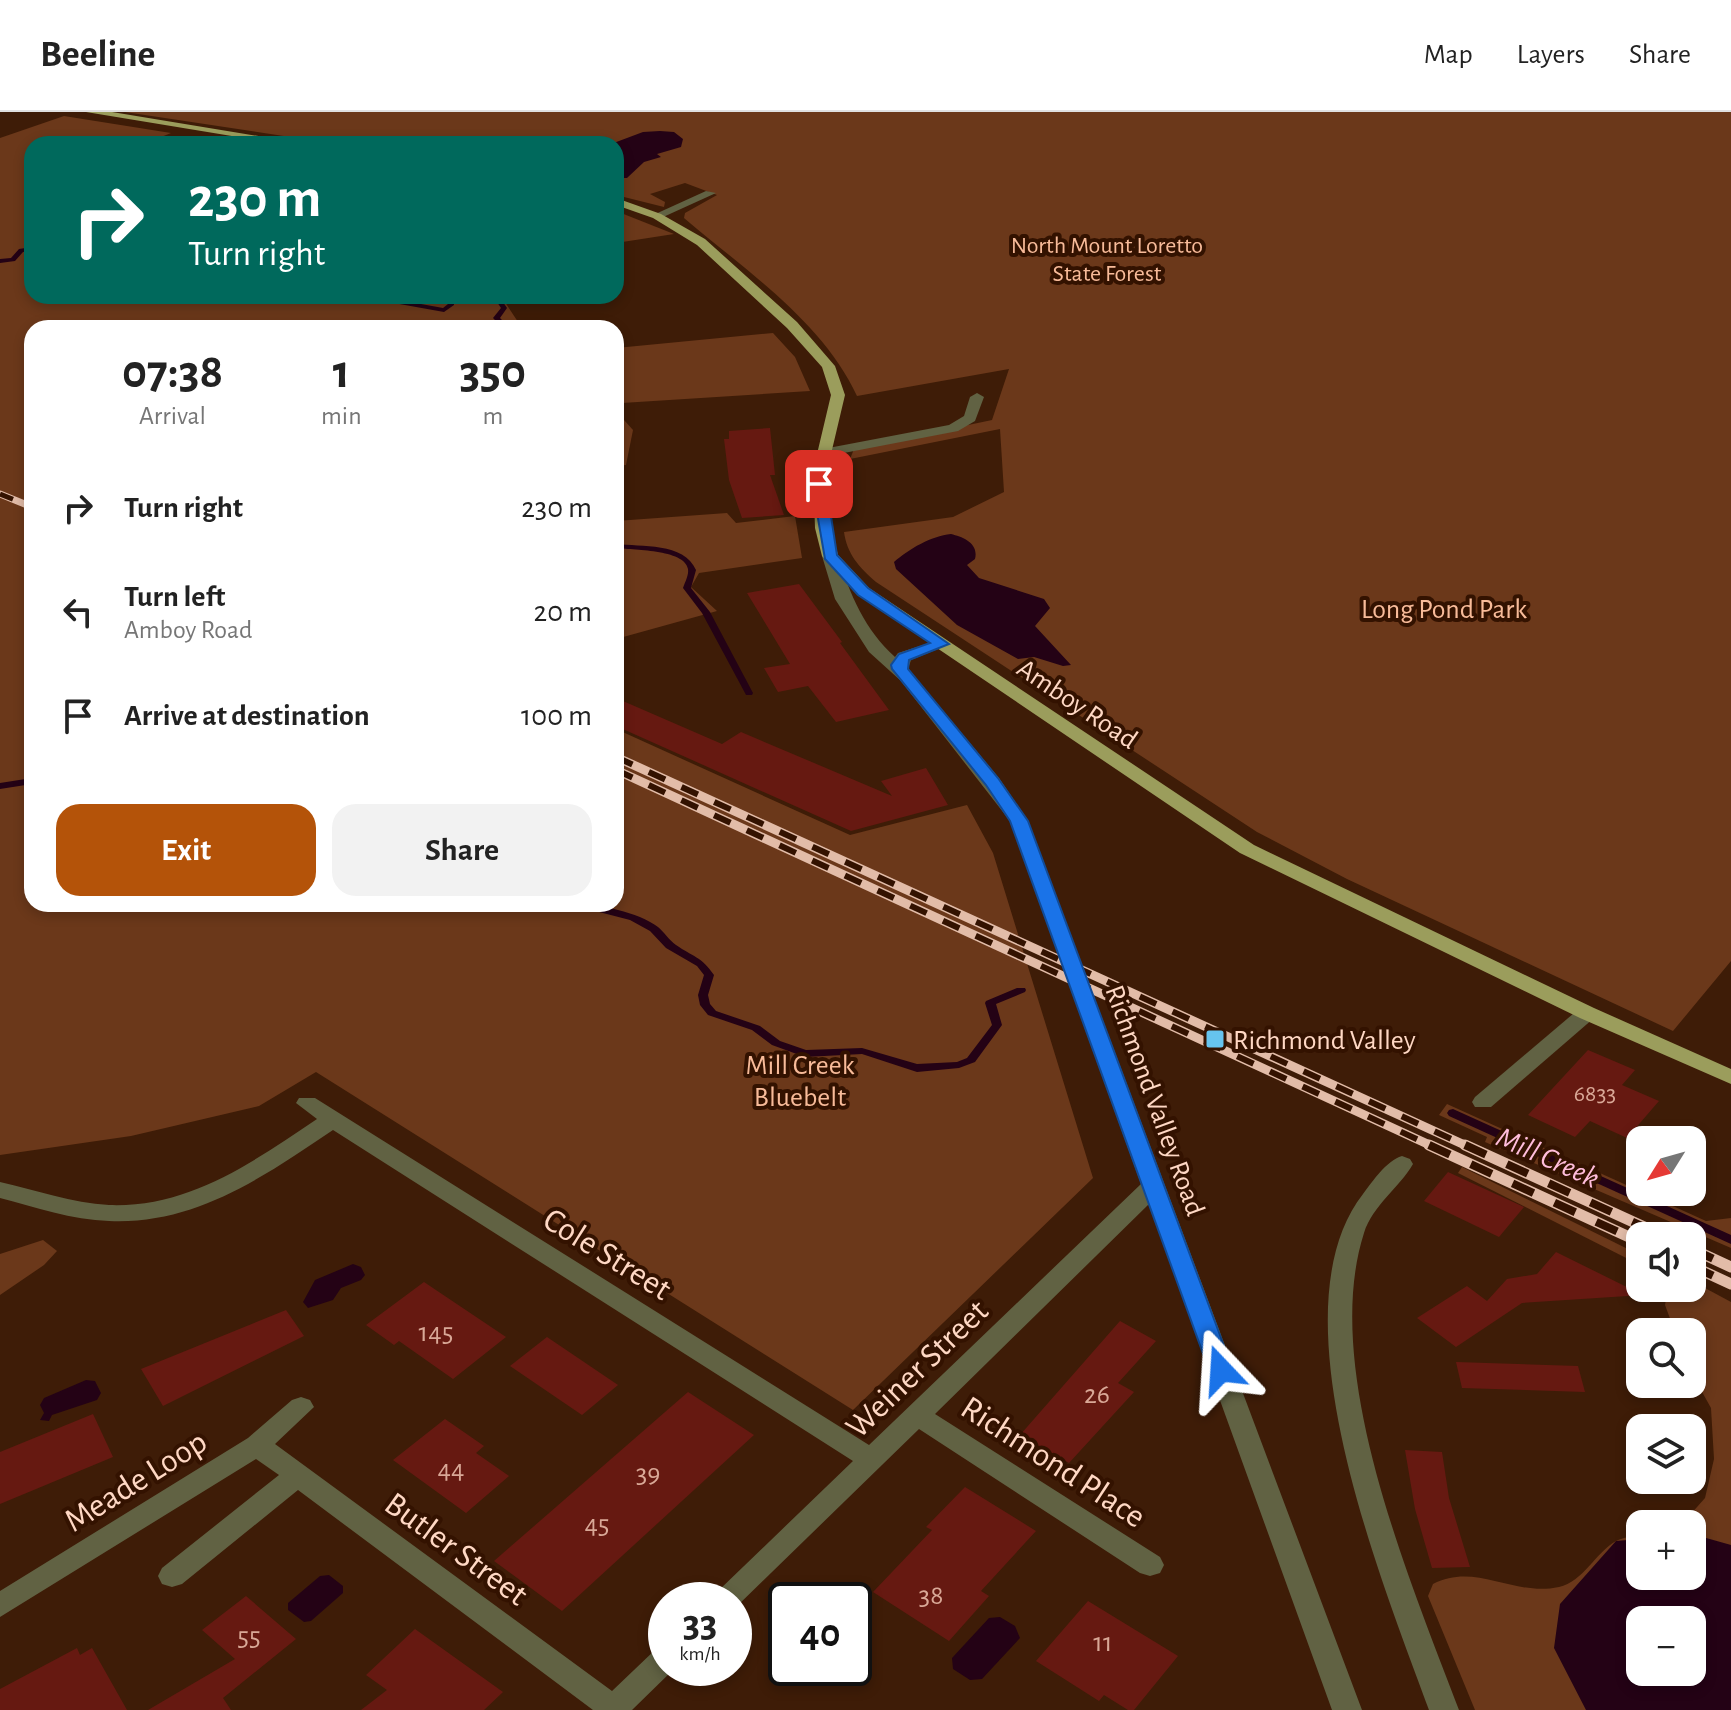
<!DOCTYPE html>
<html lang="en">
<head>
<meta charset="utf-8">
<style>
  body { margin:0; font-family:"Alegreya Sans",sans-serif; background:#f2f2f2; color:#222; height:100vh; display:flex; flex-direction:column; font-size:30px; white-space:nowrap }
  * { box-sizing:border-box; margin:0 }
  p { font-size:26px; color:#767676 }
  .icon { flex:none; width:44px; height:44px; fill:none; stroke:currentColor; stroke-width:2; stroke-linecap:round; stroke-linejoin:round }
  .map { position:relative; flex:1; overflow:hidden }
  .details { position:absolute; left:24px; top:208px; width:600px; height:592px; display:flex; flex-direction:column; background:#fff; border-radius:24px; box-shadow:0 4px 12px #0003 }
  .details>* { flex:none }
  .guide { position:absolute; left:24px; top:24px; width:600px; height:168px; border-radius:24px; box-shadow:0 4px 12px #0003; background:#00695c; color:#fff; overflow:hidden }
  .needle { width:52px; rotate:233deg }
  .fabs { position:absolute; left:1626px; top:1014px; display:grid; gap:16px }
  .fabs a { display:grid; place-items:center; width:80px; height:80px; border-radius:16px; background:#fff; box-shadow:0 4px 12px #0003; font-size:40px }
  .speed { position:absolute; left:648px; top:1470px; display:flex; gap:16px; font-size:40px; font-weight:700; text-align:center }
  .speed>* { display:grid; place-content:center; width:104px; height:104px; border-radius:50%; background:#fff; box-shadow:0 4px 12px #0003; line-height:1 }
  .speed small { font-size:20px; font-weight:400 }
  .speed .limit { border:4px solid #111; border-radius:12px; background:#fff; color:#111 }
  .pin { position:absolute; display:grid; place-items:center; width:68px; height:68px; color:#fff; margin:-34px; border-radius:16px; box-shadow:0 4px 12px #0006 }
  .me { position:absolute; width:88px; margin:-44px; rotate:340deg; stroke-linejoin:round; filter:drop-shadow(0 0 6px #0008) }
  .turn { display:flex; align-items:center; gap:28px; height:168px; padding:0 32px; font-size:36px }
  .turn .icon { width:104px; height:104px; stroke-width:2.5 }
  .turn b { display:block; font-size:56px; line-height:68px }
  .eta { display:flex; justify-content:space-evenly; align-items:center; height:136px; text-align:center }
  .eta b { font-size:48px; font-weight:700; line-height:56px }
  .primary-button { display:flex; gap:16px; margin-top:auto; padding:16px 32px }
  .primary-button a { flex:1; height:92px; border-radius:24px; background:#b45309; color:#fff; font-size:32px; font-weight:700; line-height:92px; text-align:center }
  .primary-button a+a { background:#f2f2f2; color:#222 }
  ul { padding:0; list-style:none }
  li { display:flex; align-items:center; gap:24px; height:104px; padding:0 32px }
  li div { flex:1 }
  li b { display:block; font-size:30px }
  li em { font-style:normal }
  header { display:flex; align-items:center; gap:48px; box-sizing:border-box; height:112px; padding:0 40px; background:#fff; border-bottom:2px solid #e0e0e0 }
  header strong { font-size:38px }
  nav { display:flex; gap:44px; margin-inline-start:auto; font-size:28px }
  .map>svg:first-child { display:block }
</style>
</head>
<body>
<header>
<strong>Beeline</strong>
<nav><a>Map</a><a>Layers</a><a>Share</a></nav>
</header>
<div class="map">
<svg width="1731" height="1598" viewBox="0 0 1731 1598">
  <rect width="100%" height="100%" fill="#3e1c07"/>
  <g fill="#6b381a" fill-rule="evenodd">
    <path d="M125,0H1731V849L1673,919L1347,767L1257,720L876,470C859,455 847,442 844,420L953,405L1004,380L1000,317L850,347L854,337L992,308L1009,257L857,284C823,210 745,158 684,106L685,101L717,83L685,71L650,82L665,90L664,95L616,83V32H336Z"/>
    <path d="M64,4L171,21L144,32H32V184H501L522,216H32V792H616V617L850,723L967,693L993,741L1093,1066L853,1298L316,960L259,994L131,1024L0,1043V26Z"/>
    <path d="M616,99L674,122L616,131Z"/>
    <path d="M773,221L795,245L810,279L622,291L616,295V236Z"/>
    <path d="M616,299L633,318L626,353L616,354Z"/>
    <path d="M727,401L736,411L795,404L802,446L699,461L691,475L717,499L616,527V409Z"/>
    <path d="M1447,992L1706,1109L1731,1106V1136L1485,1030L1487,1025L1439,1003Z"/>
    <path d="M1462,1055L1640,1143V1153L1458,1061Z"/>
    <path d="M43,1128L57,1139L44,1153L0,1183V1142Z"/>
    <path d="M1692,1169L1731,1190V1598H1475L1428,1484L1433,1472C1476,1450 1513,1485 1559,1475C1583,1470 1596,1440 1616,1429C1623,1425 1633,1425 1640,1423V1464H1692V1412H1682L1705,1386L1714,1347L1711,1296L1692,1262V1220H1675L1665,1193L1668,1176H1692ZM1640,1508H1692V1560H1640Z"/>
  </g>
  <g fill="#240215" fill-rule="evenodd">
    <path d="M660,19L674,20L683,27L681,35L657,42L661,45L644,50L627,66H616V32H611L643,20Z"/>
    <path d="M951,422C963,425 979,431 975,447L967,453L979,466L1044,487L1050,496L1035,514L1071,553L1063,554L1034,545L1018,547L957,513L896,457L894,450C909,437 931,424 951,422Z"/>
    <path d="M353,1152L361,1155L365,1163L361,1168L341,1176L333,1188L308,1196L303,1190L315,1168Z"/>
    <path d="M86,1268L95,1269L101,1281L97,1288L52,1303L49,1309L40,1308L44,1301L40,1293L44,1286Z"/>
    <path d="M1692,1422L1731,1433V1598H1586L1554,1536L1560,1492L1616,1429L1640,1427V1464H1692ZM1640,1508H1692V1560H1640Z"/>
    <path d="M329,1463L343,1474V1481L311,1509L304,1510L288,1498V1491L320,1464Z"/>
    <path d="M1000,1505L1015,1514L1020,1526L982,1567L970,1568L953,1557L952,1546L989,1506Z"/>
  </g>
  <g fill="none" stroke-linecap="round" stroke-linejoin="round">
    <g fill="#240215" fill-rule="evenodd">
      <path d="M32,135V139L23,140L15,149L0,151V147L11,146L19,137Z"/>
      <path d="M363,184H377L443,196L448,192V184H454V193L444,200L366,186Z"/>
      <path d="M493,184H499L507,196L500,206L510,216H503L493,206L501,196Z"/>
      <path d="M616,432C641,435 684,430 696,458L691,476L710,500L753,581L752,583H746L745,581L702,501L683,476C685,470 689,463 688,457C685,437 631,438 616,436Z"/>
      <path d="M32,666V672L0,677V671Z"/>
      <path d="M575,792C599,792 638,800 658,815C664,820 669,828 676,833C693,845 701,844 714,863L708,883L710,892L716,899L760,914L780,929L806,938L862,936L917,952L957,950L967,946L992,913L985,891L986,889L1017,876H1025L1026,878L1025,880L996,892L1002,913L975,950L959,956L917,960L862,942L805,945L772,933L752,918L708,903L700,893L698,883L704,863L697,854L666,836L650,819L630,808L576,794Z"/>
      <path d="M1453,997L1731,1123V1132L1449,1004L1447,1001L1449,998Z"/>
    </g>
  </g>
  <g fill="#661911">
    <path d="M770,316L775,363H770L784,403L742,406L729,368L724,327H729V319Z"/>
    <path d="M799,472L842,530L840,531L889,598L836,610L808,574L778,580L764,556L790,552L747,481Z"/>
    <path d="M616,586L722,632L741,620L892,684L881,669L926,656L948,693L851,719L616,614Z"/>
    <path d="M1588,938L1635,958L1622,973L1659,989L1627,1026L1590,1009L1575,1025L1528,1003Z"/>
    <path d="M1448,1060L1524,1095L1499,1125L1424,1089Z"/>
    <path d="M1556,1140L1643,1183L1522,1191L1456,1235L1417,1206L1467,1174L1487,1189L1507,1167L1537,1162Z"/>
    <path d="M424,1170L506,1225L453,1267L399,1229L394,1233L366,1213Z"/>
    <path d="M286,1198L304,1224L163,1294L141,1257Z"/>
    <path d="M1120,1209L1156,1229L1118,1271L1134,1280L1069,1351L1020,1323Z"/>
    <path d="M547,1225L618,1273L582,1303L510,1254Z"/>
    <path d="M1456,1250L1578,1254L1585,1280L1462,1276Z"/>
    <path d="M688,1280L754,1323L562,1499L494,1449Z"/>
    <path d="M93,1302L113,1345L0,1392V1340Z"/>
    <path d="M445,1307L484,1334L476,1341L509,1364L466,1401L393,1348Z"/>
    <path d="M1405,1338L1442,1340L1449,1386L1470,1455L1432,1456L1415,1397Z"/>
    <path d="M965,1375L1036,1419L981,1479L989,1484L949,1529L873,1480L932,1418L926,1415Z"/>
    <path d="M246,1484L296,1527L223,1586L231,1598H148L235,1547L202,1518Z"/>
    <path d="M1088,1489L1178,1544L1134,1598H1128L1104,1583L1099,1589L1036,1549Z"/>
    <path d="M415,1517L503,1580L484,1598H361L387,1578L366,1563Z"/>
    <path d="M77,1536L80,1543L92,1536L127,1598H0V1577Z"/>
  </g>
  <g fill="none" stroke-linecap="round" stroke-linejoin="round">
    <g fill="#616243" fill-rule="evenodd">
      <path d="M706,79L716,81L661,106L651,104Z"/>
      <path d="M977,281L984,285L975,309L958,319L823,345L816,341L823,337L949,313L964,304L970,285Z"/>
      <path d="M830,439L838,444C850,483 865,518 895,545L898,541L942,527L950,532L911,548L908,557L999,666L1028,709L1362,1598H1332L1149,1092L935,1302L1160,1445L1164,1453L1160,1461L1150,1464L1140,1461L919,1317L734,1497V1488H713L717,1480L853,1349L333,1018C265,1064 195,1113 109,1109C72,1108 35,1095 0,1086V1070C36,1078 72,1091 109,1093C189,1096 253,1050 317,1007L296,991L299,986H315L869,1333L1141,1072L1010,709L901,569L869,540L835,487L822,444Z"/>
      <path d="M1587,894L1598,901L1594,906L1491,995H1475L1472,990L1475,985L1580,896Z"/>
      <path d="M1402,1044L1410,1047L1413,1052C1399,1076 1373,1093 1364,1121C1320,1258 1410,1468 1459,1598H1429C1383,1472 1271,1200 1363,1082C1373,1069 1386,1049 1402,1044Z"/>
      <path d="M301,1285L310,1288L314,1295L275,1332L612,1579L656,1537L666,1534V1556H675L632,1598H593L298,1378L182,1472L172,1475L162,1472L158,1464L162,1456L279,1363L256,1347L0,1505V1479L248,1326L292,1288Z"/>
    </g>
    <g fill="#9b9d5c" fill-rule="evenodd">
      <path d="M86,0H112L307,32H280Z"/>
      <path d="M616,86L661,102L705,127L797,210L835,254L845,283L827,359L831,416L838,443L869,476L1254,733L1594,896L1731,957V972L1580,906L1240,741L857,482L822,444L815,416L813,359L831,283L822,255L787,216L697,133L653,106L616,93Z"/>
    </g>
    <defs>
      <path id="rail-far2" d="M0,382L32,395"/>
      <g id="rail-far1">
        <path d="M616,645L1469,1035"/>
        <path d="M616,658L1434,1035"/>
      </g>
      <g id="rail">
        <path d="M1429,1033L1640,1130"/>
        <path d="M1465,1033L1664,1124"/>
        <path d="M1692,1137L1731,1155"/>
        <path d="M1692,1154L1731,1172"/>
      </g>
    </defs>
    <use href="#rail-far2" stroke="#e2bca8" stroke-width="7"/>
    <use href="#rail-far1" stroke="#e2bca8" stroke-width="9"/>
    <use href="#rail" stroke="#e2bca8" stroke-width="11"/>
    <use href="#rail-far2" stroke="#331200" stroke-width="5" stroke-dasharray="14" stroke-linecap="butt"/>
    <use href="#rail-far1" stroke="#331200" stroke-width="6" stroke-dasharray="18" stroke-linecap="butt"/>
    <use href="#rail" stroke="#331200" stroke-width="8" stroke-dasharray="23" stroke-linecap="butt"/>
  </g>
  <path fill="#1a73e8" stroke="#114b97" stroke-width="2" d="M819,368L826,372L837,443L868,476L949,532L909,548L908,557L998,666L1028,709L1233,1258L1229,1264H1213L1209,1258L1010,709L986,673L892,557L891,553L899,542L930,531L858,483L825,447L812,372Z"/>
  <rect fill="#66c4ef" stroke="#331200" stroke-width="3" x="1205" y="917" width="20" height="20" rx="4"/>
  <g text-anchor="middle" stroke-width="8" stroke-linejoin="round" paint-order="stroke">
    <g font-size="24" fill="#f8bb99" stroke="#331200">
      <text x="1107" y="141">North Mount Loretto<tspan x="1107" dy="28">State Forest</tspan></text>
    </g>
    <g font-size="24" fill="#d9a897">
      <text x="1595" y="989">6833</text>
    </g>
    <g font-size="28" fill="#f8bb99" stroke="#331200">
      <text x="1444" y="506">Long Pond Park</text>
      <text x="800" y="962">Mill Creek<tspan x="800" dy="32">Bluebelt</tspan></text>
    </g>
    <g font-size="28" fill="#ffd8c4" stroke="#331200">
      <text transform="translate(1078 591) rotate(34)" y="10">Amboy Road</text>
      <text transform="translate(1156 988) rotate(70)" y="10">Richmond Valley Road</text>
    </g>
    <g font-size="28" fill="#ffd8c4" stroke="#331200" text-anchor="start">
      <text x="1233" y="937">Richmond Valley</text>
    </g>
    <g font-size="28" fill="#d9a897">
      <text x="436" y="1229">145</text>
      <text x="1097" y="1291">26</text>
      <text x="451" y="1366">44</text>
      <text x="648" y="1370">39</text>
      <text x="597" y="1421">45</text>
      <text x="931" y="1492">38</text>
      <text x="249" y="1533">55</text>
      <text x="1103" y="1539">11</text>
    </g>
    <g font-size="30" font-style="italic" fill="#ffbddb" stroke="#331200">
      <text transform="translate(1548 1045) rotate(24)" y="10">Mill Creek</text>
    </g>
    <g font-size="34" fill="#ffd8c4" stroke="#331200">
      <text transform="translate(608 1141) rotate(32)" y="12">Cole Street</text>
      <text transform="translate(916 1256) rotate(-44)" y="12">Weiner Street</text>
      <text transform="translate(1054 1349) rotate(33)" y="12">Richmond Place</text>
      <text transform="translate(135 1368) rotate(-32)" y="12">Meade Loop</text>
      <text transform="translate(457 1436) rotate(36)" y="12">Butler Street</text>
    </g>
  </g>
</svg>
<div class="fabs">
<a><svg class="needle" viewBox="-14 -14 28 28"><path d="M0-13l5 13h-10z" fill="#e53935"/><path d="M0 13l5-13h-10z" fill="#767676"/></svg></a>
<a><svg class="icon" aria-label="sound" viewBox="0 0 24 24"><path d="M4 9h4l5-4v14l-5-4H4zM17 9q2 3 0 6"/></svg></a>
<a><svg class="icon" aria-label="search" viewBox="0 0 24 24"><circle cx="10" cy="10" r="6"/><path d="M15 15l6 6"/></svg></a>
<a><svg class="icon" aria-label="layers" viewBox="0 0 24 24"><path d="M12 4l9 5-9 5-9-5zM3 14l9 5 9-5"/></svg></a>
<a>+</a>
<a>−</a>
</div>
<div class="speed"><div>33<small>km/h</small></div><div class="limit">40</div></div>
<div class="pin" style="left:819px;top:372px;background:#d93025"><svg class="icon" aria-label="arrive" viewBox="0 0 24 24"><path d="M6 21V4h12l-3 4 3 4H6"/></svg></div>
<svg class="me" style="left:1221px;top:1258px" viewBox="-20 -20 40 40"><path d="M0-17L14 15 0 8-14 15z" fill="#1a73e8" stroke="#fff" stroke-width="4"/></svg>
<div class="guide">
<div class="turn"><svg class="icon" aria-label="right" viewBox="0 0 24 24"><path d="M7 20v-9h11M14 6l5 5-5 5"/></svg><div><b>230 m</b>Turn right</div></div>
</div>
<section class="details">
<div class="eta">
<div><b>07:38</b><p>Arrival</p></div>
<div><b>1</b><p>min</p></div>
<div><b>350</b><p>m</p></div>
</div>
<ul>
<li><svg class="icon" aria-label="right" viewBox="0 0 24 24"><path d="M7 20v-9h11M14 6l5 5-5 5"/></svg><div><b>Turn right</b></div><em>230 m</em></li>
<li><svg class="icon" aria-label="left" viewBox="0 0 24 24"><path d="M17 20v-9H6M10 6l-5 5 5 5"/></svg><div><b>Turn left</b><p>Amboy Road</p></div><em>20 m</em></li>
<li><svg class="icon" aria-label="arrive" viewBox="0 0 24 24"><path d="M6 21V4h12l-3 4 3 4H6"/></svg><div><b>Arrive at destination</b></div><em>100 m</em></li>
</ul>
<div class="primary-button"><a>Exit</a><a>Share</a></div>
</section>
</div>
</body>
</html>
